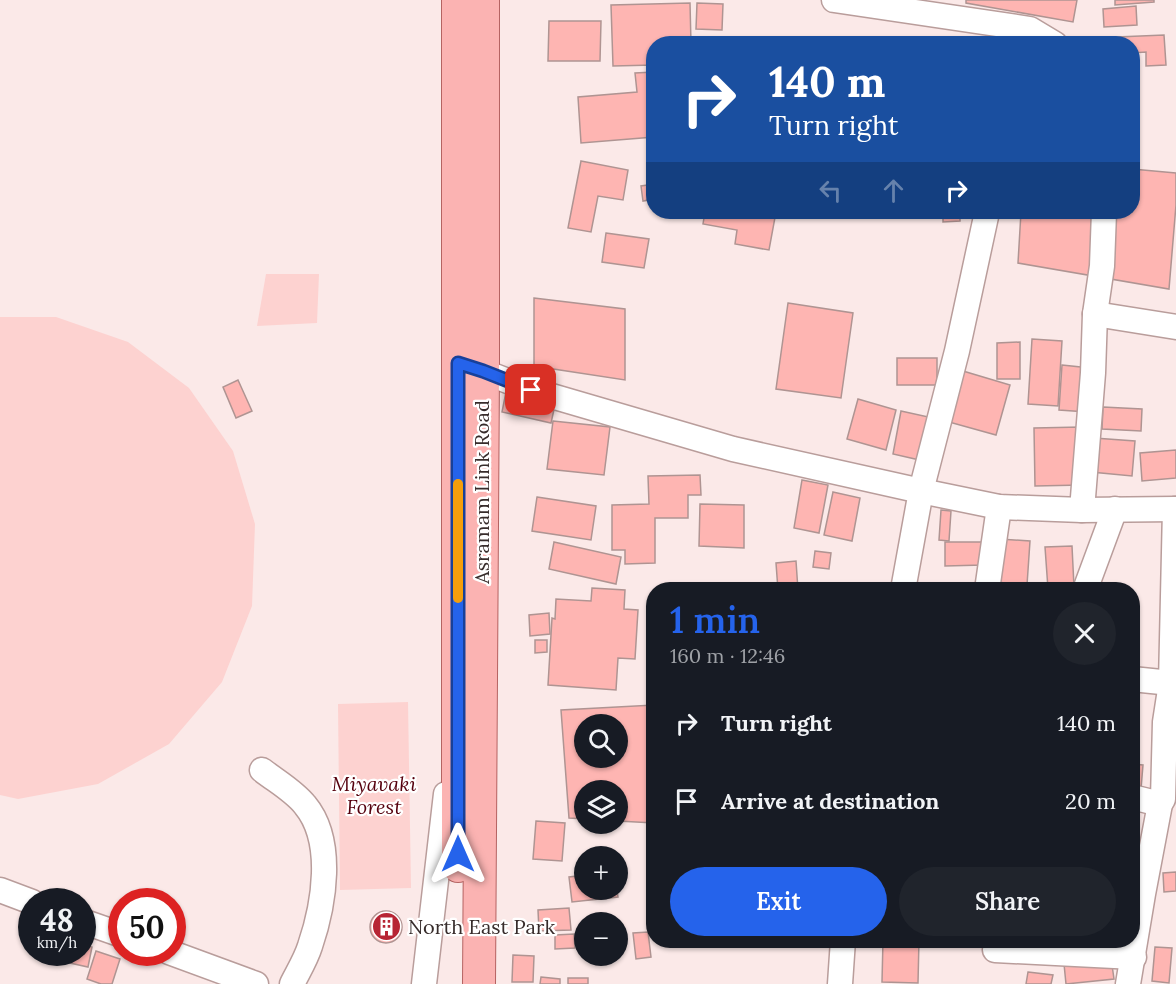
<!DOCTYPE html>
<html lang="en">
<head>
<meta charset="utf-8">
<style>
  body { margin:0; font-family:Lora,serif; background:#20242c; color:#f1f3f6; height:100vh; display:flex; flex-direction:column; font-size:22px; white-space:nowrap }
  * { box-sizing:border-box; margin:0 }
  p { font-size:20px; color:#9ea1a6 }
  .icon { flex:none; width:33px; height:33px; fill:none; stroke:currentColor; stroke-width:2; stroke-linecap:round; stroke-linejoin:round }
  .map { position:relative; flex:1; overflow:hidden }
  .side { position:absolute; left:646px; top:582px; width:494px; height:366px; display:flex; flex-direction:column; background:#171b24; border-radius:24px; box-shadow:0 2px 4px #0004 }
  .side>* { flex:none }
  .top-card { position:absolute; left:646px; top:36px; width:494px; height:183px; border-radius:24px; box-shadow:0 2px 4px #0004; background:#1a4fa0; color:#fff; overflow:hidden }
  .buttons { position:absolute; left:574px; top:714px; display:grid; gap:12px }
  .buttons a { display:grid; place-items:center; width:54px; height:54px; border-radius:50%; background:#171b24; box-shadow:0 2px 4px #0004; font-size:30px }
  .speed { position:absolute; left:18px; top:888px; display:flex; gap:12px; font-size:30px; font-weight:700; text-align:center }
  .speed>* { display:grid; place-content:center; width:78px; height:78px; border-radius:50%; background:#171b24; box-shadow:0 2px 4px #0004; line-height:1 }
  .speed small { font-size:15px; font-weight:400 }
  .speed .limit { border:9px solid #d22; background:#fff; color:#111 }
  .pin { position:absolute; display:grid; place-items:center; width:51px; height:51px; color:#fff; margin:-26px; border-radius:12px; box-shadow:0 3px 9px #0006 }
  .me { position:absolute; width:66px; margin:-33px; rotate:0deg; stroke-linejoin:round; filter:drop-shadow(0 0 4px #0008) }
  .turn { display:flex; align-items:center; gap:21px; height:126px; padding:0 24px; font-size:27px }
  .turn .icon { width:78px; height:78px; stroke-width:2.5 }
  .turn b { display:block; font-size:42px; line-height:51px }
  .lanes { display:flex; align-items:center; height:57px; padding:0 24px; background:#0003; justify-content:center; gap:30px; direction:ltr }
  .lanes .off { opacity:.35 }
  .round { display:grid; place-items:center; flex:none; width:63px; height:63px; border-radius:32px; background:#20242c }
  .headline { display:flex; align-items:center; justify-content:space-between; height:102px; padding:0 24px }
  h1 { font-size:36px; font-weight:600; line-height:45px; color:#2563eb }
  .button { display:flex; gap:12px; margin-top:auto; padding:12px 24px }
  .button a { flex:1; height:69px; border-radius:36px; background:#2563eb; color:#fff; font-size:24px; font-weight:600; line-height:69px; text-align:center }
  .button a+a { background:#20242c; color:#f1f3f6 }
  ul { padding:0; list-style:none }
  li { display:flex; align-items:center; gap:18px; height:78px; padding:0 24px }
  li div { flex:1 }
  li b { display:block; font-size:22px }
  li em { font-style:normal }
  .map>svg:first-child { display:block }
</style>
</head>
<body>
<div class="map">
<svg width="1176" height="984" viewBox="0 0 1176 984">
  <rect width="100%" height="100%" fill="#fbe9e8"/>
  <g fill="#fdd2d0">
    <path d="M266,274H319L317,323L257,326Z"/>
    <path d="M0,317H56L128,342L189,388L233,451L255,524L252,606L222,682L169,744L98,784L18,799L0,795Z"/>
    <path d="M408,702L411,888L340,890L338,704Z"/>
  </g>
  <g fill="#feb5b2" stroke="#af9492" stroke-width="1.5" fill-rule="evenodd">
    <path d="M966,0H1077L1073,22L966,3Z"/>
    <path d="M1115,0H1154V2L1115,5Z"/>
    <path d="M690,3L691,44H654V65L613,66L611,5Z"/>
    <path d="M697,3L723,4L722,30L696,29Z"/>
    <path d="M1136,6L1137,25L1104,27L1103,9Z"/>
    <path d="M549,21H601L600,61H548Z"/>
    <path d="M1164,35L1166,65L1146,66V52L1132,53V44H1118L1117,37Z"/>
    <path d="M654,72V137L581,143L578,97L637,92L635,73Z"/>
    <path d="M581,161L628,170L623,200L598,196L591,232L568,228Z"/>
    <path d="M1132,169L1176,173V205L1169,289L1018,263L1021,212H1132Z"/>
    <path d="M654,184V199L643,201L641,186Z"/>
    <path d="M705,212H776L769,250L735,244L737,230L703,224Z"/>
    <path d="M943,212H998V216L960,217V221L943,222Z"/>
    <path d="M606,233L649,239L644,268L602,262Z"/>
    <path d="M534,298L625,309V380L534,366Z"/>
    <path d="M788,303L853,313L841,398L776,389Z"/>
    <path d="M1032,339L1062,341L1058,406L1028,404Z"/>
    <path d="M1020,342V379H997V343Z"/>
    <rect x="897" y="358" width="40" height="27"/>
    <path d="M1062,365L1090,368L1087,412L1059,410Z"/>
    <path d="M963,371L1010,385L996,435L949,422Z"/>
    <path d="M238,380L252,411L236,418L223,387Z"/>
    <path d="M506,392L555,405L551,423L502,412Z"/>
    <path d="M858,399L896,410L886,450L847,439Z"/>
    <path d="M1103,407L1142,409L1141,431L1102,429Z"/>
    <path d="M901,411L933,418L924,461L893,454Z"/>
    <path d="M553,421L610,427L604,475L547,469Z"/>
    <path d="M1081,427L1082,485L1035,486L1034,428Z"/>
    <path d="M1094,438L1135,441L1132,476L1091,472Z"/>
    <path d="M1176,450V478L1142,481L1140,453Z"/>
    <path d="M700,475L701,495H688V518H655V563L625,564V550H612V505L649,504L648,476Z"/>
    <path d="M802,480L828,485L819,533L794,528Z"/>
    <path d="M833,492L860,498L852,541L824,535Z"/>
    <path d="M537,497L596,506L591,540L532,531Z"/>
    <path d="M700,504L744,505V548L699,546Z"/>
    <path d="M941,510L951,511L949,541L939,540Z"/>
    <path d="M1000,539L1030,541L1027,585L996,582Z"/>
    <path d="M554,542L621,557L616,584L549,569Z"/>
    <path d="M945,542H983V565L945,566Z"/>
    <path d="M1072,546L1074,587L1048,589L1045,547Z"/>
    <path d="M815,551L831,553L829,569L813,567Z"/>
    <path d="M796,561L798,590H778L776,563Z"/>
    <path d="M592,588L625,590L624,609L638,610L635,659L618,658L616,690L548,685L552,618L555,619L556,599L591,601Z"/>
    <path d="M549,613L550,634L530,636L529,615Z"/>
    <path d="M535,640H547V652L535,653Z"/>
    <path d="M654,705V823L618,821V790H585V819L569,818L561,710ZM585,724H618V758H585Z"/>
    <path d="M1132,764L1143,765L1141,789L1132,788Z"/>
    <path d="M1132,805L1139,806L1132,850Z"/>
    <path d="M536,821L565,823L562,861L533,859Z"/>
    <path d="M1176,872V891L1164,892L1163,873Z"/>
    <path d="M585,875V890H617L618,897L572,902L569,877Z"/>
    <path d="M569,908L571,930L539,931L538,910Z"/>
    <circle cx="386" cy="927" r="16"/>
    <path d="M648,932L651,957L636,959L633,933Z"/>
    <path d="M574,934L575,948L555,949V935Z"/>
    <path d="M660,940H713V942L661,945Z"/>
    <path d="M883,940H919L918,983L882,982Z"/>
    <path d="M82,945L92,947L88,967L56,960L57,952H82Z"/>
    <path d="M1155,947L1172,948L1169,983L1152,981Z"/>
    <path d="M96,951L120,959L112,984H101L87,979Z"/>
    <path d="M513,955L534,956L533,982H512Z"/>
    <path d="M1111,958L1114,979L1066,984L1064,964Z"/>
    <path d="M1028,972L1053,975L1051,984H1026Z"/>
    <path d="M541,977L560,979V984H540Z"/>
    <rect x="568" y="978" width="20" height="6"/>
  </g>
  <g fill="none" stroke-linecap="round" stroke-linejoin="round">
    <defs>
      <g id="minor">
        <path d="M834,0L1030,29L1055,44"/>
        <path d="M1095,314L1176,327"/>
        <path d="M469,366L531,390L733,449L921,491L999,507L1082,510L1176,509"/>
        <path d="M1082,510L1093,373L1095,314L1102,266L1104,212"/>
        <path d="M903,590L921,491L957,351L987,212"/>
        <path d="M987,590L999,507"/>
        <path d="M1085,590L1115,509"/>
        <path d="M1132,679L1171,683"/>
        <path d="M262,770C276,781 294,791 305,805C335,841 324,905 310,946C306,959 298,972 292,984"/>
        <path d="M1132,797L1160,804"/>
        <path d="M0,890L32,902"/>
        <path d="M82,921L122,935"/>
        <path d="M995,950L1134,957"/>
        <path d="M169,952L256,984"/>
        <path d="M424,984L446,794"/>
        <path d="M840,984L843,940"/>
        <path d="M1128,984L1143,894L1160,804L1163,799L1165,722L1171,683L1175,509"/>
      </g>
      <g id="major">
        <path d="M458,866V0"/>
        <path d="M479,984L483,371V0"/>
      </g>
    </defs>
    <use href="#minor" stroke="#b99d9b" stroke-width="27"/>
    <use href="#major" stroke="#b56362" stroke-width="34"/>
    <use href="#minor" stroke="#fff" stroke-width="24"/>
    <use href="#major" stroke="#fbb3b2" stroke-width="32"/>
  </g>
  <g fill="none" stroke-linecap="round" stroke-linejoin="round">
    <defs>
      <path id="route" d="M458,854V363L483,371L531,390"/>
    </defs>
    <use href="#route" stroke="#184099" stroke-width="15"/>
    <use href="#route" stroke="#2563eb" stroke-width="10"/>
    <path stroke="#f59e0b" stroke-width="10" d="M458,598V484"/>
  </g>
  <defs>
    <symbol id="building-disc" viewBox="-11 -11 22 22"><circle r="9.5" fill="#b72534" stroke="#fff"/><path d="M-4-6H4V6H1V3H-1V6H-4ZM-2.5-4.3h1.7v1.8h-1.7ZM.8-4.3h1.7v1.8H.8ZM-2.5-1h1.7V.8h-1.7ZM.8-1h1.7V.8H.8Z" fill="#fff"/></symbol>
  </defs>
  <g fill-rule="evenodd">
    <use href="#building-disc" x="370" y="910" width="33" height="33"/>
  </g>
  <g text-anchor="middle" stroke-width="4.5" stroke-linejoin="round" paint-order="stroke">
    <g font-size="20" fill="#372c2b" stroke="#fff">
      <text transform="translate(482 492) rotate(-90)" y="7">Asramam Link Road</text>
    </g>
    <g font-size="20" font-style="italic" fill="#55000d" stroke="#fff">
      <text x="374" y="791">Miyavaki<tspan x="374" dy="23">Forest</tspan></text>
    </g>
    <g font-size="20" fill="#372c2b" stroke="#fff" text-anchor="start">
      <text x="408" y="934">North East Park</text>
    </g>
  </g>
</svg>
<div class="buttons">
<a><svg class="icon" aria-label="search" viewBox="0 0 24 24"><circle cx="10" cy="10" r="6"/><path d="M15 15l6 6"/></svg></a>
<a><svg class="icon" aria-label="layers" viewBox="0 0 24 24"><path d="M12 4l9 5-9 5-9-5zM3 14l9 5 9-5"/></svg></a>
<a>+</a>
<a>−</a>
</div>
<div class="speed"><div>48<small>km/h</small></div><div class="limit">50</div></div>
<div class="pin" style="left:531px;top:390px;background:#d93025"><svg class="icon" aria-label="arrive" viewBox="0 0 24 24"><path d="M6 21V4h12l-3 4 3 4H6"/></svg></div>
<svg class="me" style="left:458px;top:854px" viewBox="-20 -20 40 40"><path d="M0-17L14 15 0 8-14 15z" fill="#2563eb" stroke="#fff" stroke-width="4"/></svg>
<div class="top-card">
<div class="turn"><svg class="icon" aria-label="right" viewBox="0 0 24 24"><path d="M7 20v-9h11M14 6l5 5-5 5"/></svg><div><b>140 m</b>Turn right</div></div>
<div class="lanes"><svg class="icon off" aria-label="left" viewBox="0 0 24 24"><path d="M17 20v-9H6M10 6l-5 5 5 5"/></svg><svg class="icon off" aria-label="ahead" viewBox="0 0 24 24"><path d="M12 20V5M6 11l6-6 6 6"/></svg><svg class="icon" aria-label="right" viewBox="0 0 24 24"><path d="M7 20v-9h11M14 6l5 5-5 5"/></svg></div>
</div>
<section class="side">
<div class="headline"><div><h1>1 min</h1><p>160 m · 12:46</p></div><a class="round"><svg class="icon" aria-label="close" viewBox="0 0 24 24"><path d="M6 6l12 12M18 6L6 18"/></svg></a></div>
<ul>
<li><svg class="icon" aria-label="right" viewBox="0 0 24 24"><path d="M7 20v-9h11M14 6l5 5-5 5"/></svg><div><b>Turn right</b></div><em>140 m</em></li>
<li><svg class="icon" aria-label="arrive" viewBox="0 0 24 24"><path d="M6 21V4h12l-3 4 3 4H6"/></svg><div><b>Arrive at destination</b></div><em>20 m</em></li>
</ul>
<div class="button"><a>Exit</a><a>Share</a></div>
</section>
</div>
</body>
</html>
